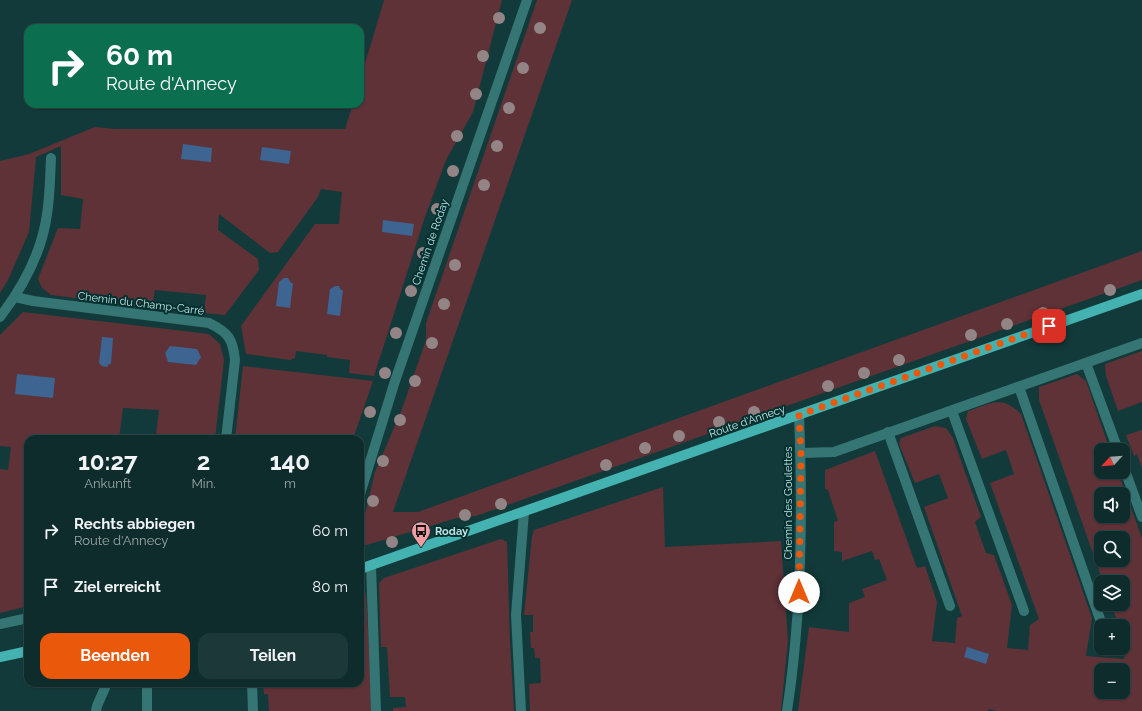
<!DOCTYPE html>
<html lang="de">
<head>
<meta charset="utf-8">
<style>
  body { margin:0; font-family:Raleway,sans-serif; background:#1c3838; color:#f1f3f6; height:100vh; display:flex; flex-direction:column; font-size:15px; white-space:nowrap }
  * { box-sizing:border-box; margin:0 }
  p { font-size:13px; color:#9ba7a9 }
  .icon { flex:none; width:22px; height:22px; fill:none; stroke:currentColor; stroke-width:2; stroke-linecap:round; stroke-linejoin:round }
  .map { position:relative; flex:1; overflow:hidden }
  .sheet { position:absolute; left:24px; top:435px; width:340px; height:252px; display:flex; flex-direction:column; background:#0e2c2c; border-radius:12px; box-shadow:0 1px 3px #0004,0 0 0 1px #2e4848 }
  .sheet>* { flex:none }
  .hud { position:absolute; left:24px; top:24px; width:340px; height:84px; border-radius:12px; box-shadow:0 1px 3px #0004,0 0 0 1px #2e4848; background:#0b6e4f; color:#fff; overflow:hidden }
  .needle { width:26px; rotate:244deg }
  .tools { position:absolute; left:1094px; top:443px; display:grid; gap:8px }
  .tools a { display:grid; place-items:center; width:36px; height:36px; border-radius:8px; background:#0e2c2c; box-shadow:0 1px 3px #0004,0 0 0 1px #2e4848; font-size:20px }
  .pin { position:absolute; display:grid; place-items:center; width:34px; height:34px; color:#fff; margin:-17px; border-radius:8px; box-shadow:0 2px 6px #0006 }
  .me { position:absolute; width:44px; margin:-22px; rotate:0deg; stroke-linejoin:round; filter:drop-shadow(0 0 3px #0008) }
  .turn { display:flex; align-items:center; gap:14px; height:84px; padding:0 16px; font-size:18px }
  .turn .icon { width:52px; height:52px; stroke-width:2.5 }
  .turn b { display:block; font-size:28px; line-height:34px }
  .eta { display:flex; justify-content:space-evenly; align-items:center; height:68px; text-align:center }
  .eta b { font-size:24px; font-weight:700; line-height:28px }
  .cta { display:flex; gap:8px; margin-top:auto; padding:8px 16px }
  .cta a { flex:1; height:46px; border-radius:12px; background:#ea580c; color:#fff; font-size:16px; font-weight:700; line-height:46px; text-align:center }
  .cta a+a { background:#1c3838; color:#f1f3f6 }
  ul { padding:0; list-style:none }
  li { display:flex; align-items:center; gap:12px; height:56px; padding:0 16px }
  li div { flex:1 }
  li b { display:block; font-size:15px }
  li em { font-style:normal }
  .map>svg:first-child { display:block }
</style>
</head>
<body>
<div class="map">
<svg width="1142" height="711" viewBox="0 0 1142 711">
  <rect width="100%" height="100%" fill="#123a3a"/>
  <g fill="#5e3237" fill-rule="evenodd">
    <path d="M384,0H502L473,112L446,160L425,217L374,376L349,373L350,360L327,357V355L296,351L295,358L290,360L246,354L241,326L315,224H339L342,192L321,189L318,197L278,252L270,253L219,214L218,230L258,259L259,270L225,315L204,313L206,295L155,290L152,308L51,295L42,288L38,279L58,228L80,229L83,199L61,195V146L36,157L29,232L8,280L0,293V161L29,154L95,127L115,129H345L353,104H360V80Z"/>
    <path d="M537,0H572L393,512H418L1142,251V280L476,516L457,518L360,547V535L375,472L402,409L426,340V323Z"/>
    <path d="M23,312L209,334L220,344L224,360L215,439H136L141,434L156,435L159,410L123,408L119,439H28V606L0,613V469L8,470L11,447L0,446V335Z"/>
    <path d="M1142,351V402L1118,411L1106,376L1105,364Z"/>
    <path d="M243,366L373,381L353,439H235Z"/>
    <path d="M1077,374L1086,381L1110,450H1101V472H1118L1142,538V711H997L989,709L988,711H798L809,627L849,632V603L865,597L862,589L887,580L879,559L875,560L872,551L842,561V552L834,551V522L838,521L828,490L825,489V470L875,451L917,568L925,566L937,602L932,641L955,643L957,618L962,616L924,507L948,498L939,474L915,483L899,444L901,438L935,426L946,428L953,438L981,517L975,522L986,553L994,555L1012,605L1007,648L1028,650L1030,625L1039,619L990,483L1014,474L1006,450L982,459L966,419L968,411C991,404 1001,394 1021,414L1092,618L1086,656L1124,659L1126,640L1123,626H1119L1111,604H1123V582H1103L1039,400V387ZM1101,494H1123V516H1101ZM1101,538H1123V560H1101ZM1101,670H1123V692H1101Z"/>
    <path d="M1142,430V468L1137,454L1134,456L1126,435Z"/>
    <path d="M663,487L665,547L781,541L788,641L781,711H530L529,684L541,683L540,658H535L534,648H531L530,632H533V615H524L532,536L534,530Z"/>
    <path d="M501,539L507,542L510,642L514,711H393V708L406,707L405,697H390L387,647H381L379,583L384,578Z"/>
    <path d="M360,588L366,593L372,711H269L268,694H264L263,683H360Z"/>
  </g>
  <g fill="#3e6492">
    <path d="M183,144L212,148L211,162L181,159Z"/>
    <path d="M262,147L291,151L289,164L260,160Z"/>
    <path d="M383,220L414,224L412,236L382,232Z"/>
    <path d="M284,278H288L291,283H293L290,308L276,306L279,282Z"/>
    <path d="M335,286H339L341,290H343L340,316L327,314L330,289Z"/>
    <path d="M102,337L113,338L111,364H109L107,367L102,366L99,363Z"/>
    <path d="M170,346L197,349L201,357L196,365L168,362L165,353Z"/>
    <path d="M17,374L55,378L53,398L15,394Z"/>
    <path d="M967,647L989,654L986,664L964,657Z"/>
  </g>
  <g fill="none" stroke-linecap="round" stroke-linejoin="round">
    <g stroke="#357574" stroke-width="10">
      <path d="M15,297L33,301L209,323C228,332 233,339 235,360L226,439"/>
      <path d="M0,317C23,287 42,252 47,214C50,196 50,177 51,158"/>
      <path d="M1086,363L1118,450"/>
      <path d="M1019,387L1101,622"/>
      <path d="M952,411L1024,611"/>
      <path d="M888,432L950,606"/>
      <path d="M801,453L834,452L1142,343"/>
      <path d="M1123,465L1142,517"/>
      <path d="M360,494L395,381L527,0"/>
      <path d="M371,566L376,711"/>
      <path d="M0,624L28,618"/>
      <path d="M252,683L253,711"/>
      <path d="M96,711L97,706L107,683"/>
      <path d="M147,711V683"/>
      <path d="M521,711L516,615L524,512"/>
      <path d="M787,711C802,614 803,513 799,415"/>
    </g>
    <g stroke="#43b2b0" stroke-width="10">
      <path d="M360,569L1142,294"/>
      <path d="M0,657L28,651"/>
    </g>
  </g>
  <g fill="#938486">
    <circle cx="499" cy="18" r="6"/>
    <circle cx="540" cy="28" r="6"/>
    <circle cx="483" cy="56" r="6"/>
    <circle cx="523" cy="68" r="6"/>
    <circle cx="476" cy="94" r="6"/>
    <circle cx="509" cy="108" r="6"/>
    <circle cx="457" cy="136" r="6"/>
    <circle cx="497" cy="146" r="6"/>
    <circle cx="453" cy="171" r="6"/>
    <circle cx="484" cy="185" r="6"/>
    <circle cx="437" cy="209" r="6"/>
    <circle cx="423" cy="253" r="6"/>
    <circle cx="455" cy="265" r="6"/>
    <circle cx="1110" cy="290" r="6"/>
    <circle cx="411" cy="291" r="6"/>
    <circle cx="444" cy="304" r="6"/>
    <circle cx="1043" cy="313" r="6"/>
    <circle cx="1007" cy="324" r="6"/>
    <circle cx="396" cy="333" r="6"/>
    <circle cx="971" cy="335" r="6"/>
    <circle cx="432" cy="343" r="6"/>
    <circle cx="899" cy="360" r="6"/>
    <circle cx="385" cy="373" r="6"/>
    <circle cx="864" cy="373" r="6"/>
    <circle cx="415" cy="381" r="6"/>
    <circle cx="828" cy="386" r="6"/>
    <circle cx="370" cy="412" r="6"/>
    <circle cx="754" cy="412" r="6"/>
    <circle cx="400" cy="420" r="6"/>
    <circle cx="719" cy="422" r="6"/>
    <circle cx="679" cy="436" r="6"/>
    <circle cx="645" cy="448" r="6"/>
    <circle cx="383" cy="461" r="6"/>
    <circle cx="606" cy="465" r="6"/>
    <circle cx="373" cy="501" r="6"/>
    <circle cx="501" cy="504" r="6"/>
    <circle cx="465" cy="515" r="6"/>
    <circle cx="392" cy="542" r="6"/>
  </g>
  <g fill="none" stroke-linecap="round" stroke-linejoin="round">
    <path stroke="#ea580c" stroke-width="7" stroke-dasharray="0 12.6" d="M799,592L801,453L799,415L1049,326"/>
  </g>
  <defs>
    <symbol id="bus-pin" viewBox="-11 -11 22 30"><path d="M0 17L-7.5 6A9.5 9.5 0 1 1 7.5 6Z" fill="#f49aa2" stroke="#053030"/><path d="M-5-6H5V4H4V6H2V4H-2V6H-4V4H-5ZM-3.5-4V0h7V-4ZM-3.5 1.2v1.5H-2V1.2ZM2 1.2v1.5H3.5V1.2Z" fill="#111"/></symbol>
  </defs>
  <g fill-rule="evenodd">
    <use href="#bus-pin" x="410" y="520" width="22" height="30"/>
  </g>
  <g text-anchor="middle" stroke-width="4" stroke-linejoin="round" paint-order="stroke">
    <g font-size="11" fill="#bfe3e2" stroke="#053030">
      <text transform="translate(430 242) rotate(-71)" y="4">Chemin de Roday</text>
      <text transform="translate(141 303) rotate(7)" y="4">Chemin du Champ-Carré</text>
      <text transform="translate(747 421) rotate(-19)" y="4">Route d'Annecy</text>
      <text transform="translate(788 503) rotate(-90)" y="4">Chemin des Goulettes</text>
    </g>
    <g font-size="11" font-weight="bold" fill="#bfe3e2" stroke="#053030" text-anchor="start">
      <text x="435" y="535">Roday</text>
    </g>
  </g>
</svg>
<div class="tools">
<a><svg class="needle" viewBox="-14 -14 28 28"><path d="M0-13l5 13h-10z" fill="#e53935"/><path d="M0 13l5-13h-10z" fill="#9ba7a9"/></svg></a>
<a><svg class="icon" aria-label="sound" viewBox="0 0 24 24"><path d="M4 9h4l5-4v14l-5-4H4zM17 9q2 3 0 6"/></svg></a>
<a><svg class="icon" aria-label="search" viewBox="0 0 24 24"><circle cx="10" cy="10" r="6"/><path d="M15 15l6 6"/></svg></a>
<a><svg class="icon" aria-label="layers" viewBox="0 0 24 24"><path d="M12 4l9 5-9 5-9-5zM3 14l9 5 9-5"/></svg></a>
<a>+</a>
<a>−</a>
</div>
<div class="pin" style="left:1049px;top:326px;background:#d93025"><svg class="icon" aria-label="arrive" viewBox="0 0 24 24"><path d="M6 21V4h12l-3 4 3 4H6"/></svg></div>
<svg class="me" style="left:799px;top:592px" viewBox="-20 -20 40 40"><circle r="19" fill="#fff"/><path d="M0-13L10 11 0 6-10 11z" fill="#ea580c"/></svg>
<div class="hud">
<div class="turn"><svg class="icon" aria-label="right" viewBox="0 0 24 24"><path d="M7 20v-9h11M14 6l5 5-5 5"/></svg><div><b>60 m</b>Route d'Annecy</div></div>
</div>
<section class="sheet">
<div class="eta">
<div><b>10:27</b><p>Ankunft</p></div>
<div><b>2</b><p>Min.</p></div>
<div><b>140</b><p>m</p></div>
</div>
<ul>
<li><svg class="icon" aria-label="right" viewBox="0 0 24 24"><path d="M7 20v-9h11M14 6l5 5-5 5"/></svg><div><b>Rechts abbiegen</b><p>Route d'Annecy</p></div><em>60 m</em></li>
<li><svg class="icon" aria-label="arrive" viewBox="0 0 24 24"><path d="M6 21V4h12l-3 4 3 4H6"/></svg><div><b>Ziel erreicht</b></div><em>80 m</em></li>
</ul>
<div class="cta"><a>Beenden</a><a>Teilen</a></div>
</section>
</div>
</body>
</html>
